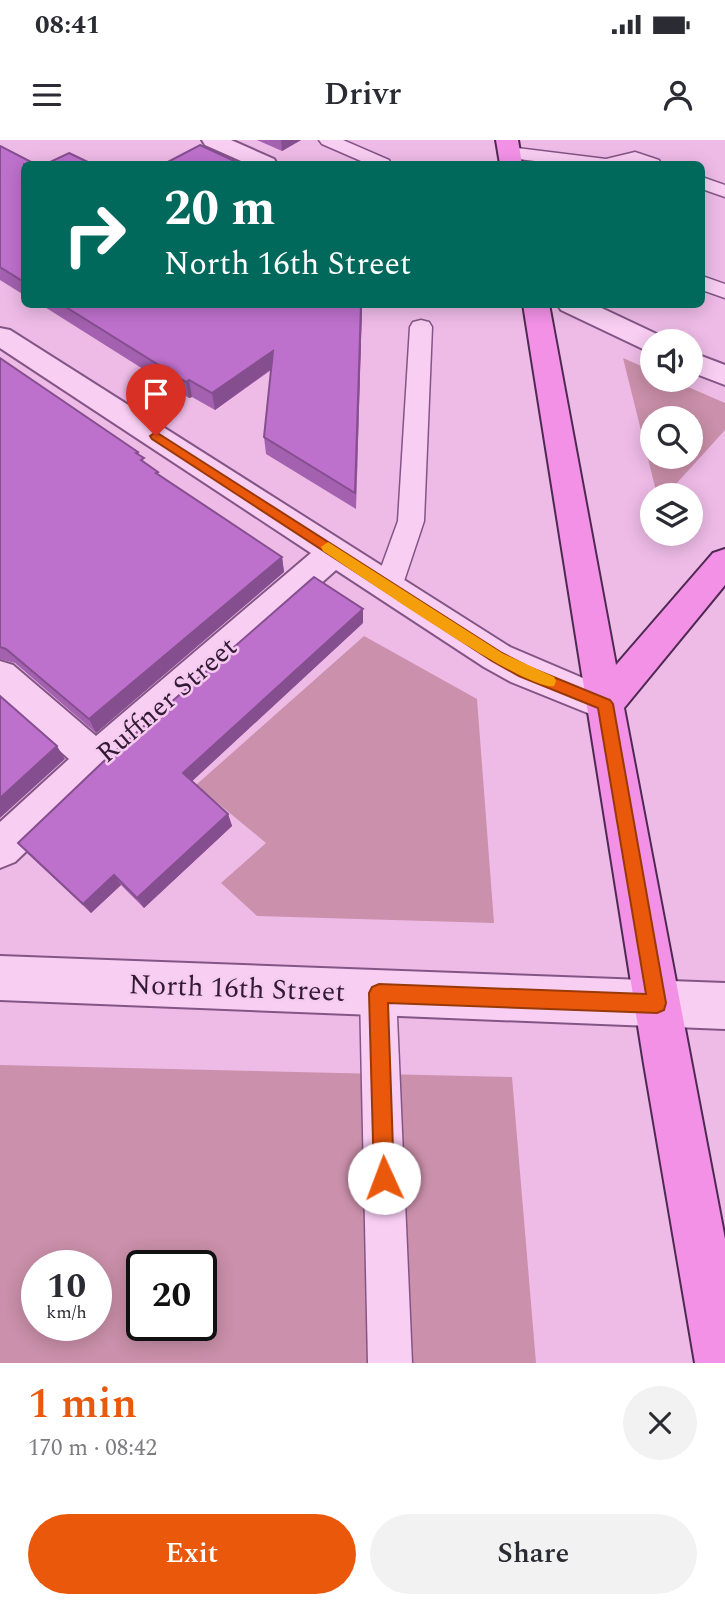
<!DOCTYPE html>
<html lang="en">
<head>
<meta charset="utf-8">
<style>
  body { margin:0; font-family:Spectral,serif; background:#f2f2f3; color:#2b2b33; height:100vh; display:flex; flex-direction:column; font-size:26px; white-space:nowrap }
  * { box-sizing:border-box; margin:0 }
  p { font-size:23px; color:#7c7c81 }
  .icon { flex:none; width:38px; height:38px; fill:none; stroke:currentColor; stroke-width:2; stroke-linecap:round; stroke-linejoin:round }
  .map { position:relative; height:1223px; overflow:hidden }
  .sheet { display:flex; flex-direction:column; background:#fff; flex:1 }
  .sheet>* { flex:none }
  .top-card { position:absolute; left:21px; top:21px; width:684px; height:147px; border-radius:10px; box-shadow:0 4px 18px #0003; background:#00695c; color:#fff; overflow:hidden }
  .fabs { position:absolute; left:640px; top:189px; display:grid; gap:14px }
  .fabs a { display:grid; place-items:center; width:63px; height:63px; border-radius:50%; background:#fff; box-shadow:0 4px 18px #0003; font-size:35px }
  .speed { position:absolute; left:21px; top:1110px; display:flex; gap:14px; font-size:35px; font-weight:700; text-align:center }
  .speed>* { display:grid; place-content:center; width:91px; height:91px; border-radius:50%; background:#fff; box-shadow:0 4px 18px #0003; line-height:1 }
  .speed small { font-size:18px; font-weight:400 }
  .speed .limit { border:4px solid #111; border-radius:10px; background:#fff; color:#111 }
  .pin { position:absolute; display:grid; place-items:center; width:60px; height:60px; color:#fff; margin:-72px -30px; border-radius:50% 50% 50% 0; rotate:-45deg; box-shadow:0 0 7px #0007 }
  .pin .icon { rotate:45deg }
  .me { position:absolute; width:77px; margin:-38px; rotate:358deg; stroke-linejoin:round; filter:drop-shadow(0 0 5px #0008) }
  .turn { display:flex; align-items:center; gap:24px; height:147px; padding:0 28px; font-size:32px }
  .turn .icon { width:91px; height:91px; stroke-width:2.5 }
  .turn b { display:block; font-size:49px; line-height:60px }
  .round { display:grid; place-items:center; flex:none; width:74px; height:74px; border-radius:37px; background:#f2f2f3 }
  .summary { display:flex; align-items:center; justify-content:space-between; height:119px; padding:0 28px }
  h1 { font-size:42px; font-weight:600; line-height:52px; color:#ea580c }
  .button { display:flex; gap:14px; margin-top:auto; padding:14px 28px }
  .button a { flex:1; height:80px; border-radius:42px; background:#ea580c; color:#fff; font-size:28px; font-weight:600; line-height:80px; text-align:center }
  .button a+a { background:#f2f2f3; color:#2b2b33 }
  .status { display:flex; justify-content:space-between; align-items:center; height:49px; padding:0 35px; background:#fff; direction:ltr }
  .status svg { height:19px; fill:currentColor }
  header { display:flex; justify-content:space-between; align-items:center; height:91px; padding:0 28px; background:#fff; font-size:32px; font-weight:600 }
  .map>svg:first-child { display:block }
</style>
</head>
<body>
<div class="status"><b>08:41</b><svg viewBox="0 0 49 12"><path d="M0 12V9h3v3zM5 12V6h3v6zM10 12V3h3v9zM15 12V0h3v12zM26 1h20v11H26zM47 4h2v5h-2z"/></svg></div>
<header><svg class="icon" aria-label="menu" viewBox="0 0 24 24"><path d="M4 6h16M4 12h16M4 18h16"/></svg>Drivr<svg class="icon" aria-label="person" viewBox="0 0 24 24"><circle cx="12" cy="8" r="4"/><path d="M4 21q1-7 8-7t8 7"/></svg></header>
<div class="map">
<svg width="725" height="1223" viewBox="0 0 725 1223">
  <rect width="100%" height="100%" fill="#eebbe7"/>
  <g fill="#cb90ab" fill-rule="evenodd">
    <path d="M623,218L653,231V240H672L725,263V290L666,355H657ZM653,278H691V317H653Z"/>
    <path d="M364,496L477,559L494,783L257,776L221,743L266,703L196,645Z"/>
    <path d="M0,925L512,937L536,1223H0ZM37,1125H96V1185H37ZM142,1125H201V1185H142Z"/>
  </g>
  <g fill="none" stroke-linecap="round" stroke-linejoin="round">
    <defs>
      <g id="lane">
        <path d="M319,0H343L389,20L391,24H368L322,4Z"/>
        <path d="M509,7L606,19L635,12L659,20L661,24H560L502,17L500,13Z"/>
        <path d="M702,37L725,45V57L702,49Z"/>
        <path d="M702,136L725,144V158L702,150Z"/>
        <path d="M421,180L429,182L432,187L424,381L402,447L398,455L388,458L378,455L374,447L398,381L410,187L413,182Z"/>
        <path d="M378,835L391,840L396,853L412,1223H368L360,853L365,840Z"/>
      </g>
      <g id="street">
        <path d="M202,0H231L274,19L277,24H248L205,5Z"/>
        <path d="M557,164H593L663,197L666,201H653V211L643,209L561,170Z"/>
        <path d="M0,188L10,190L510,507L618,553L624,564L618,575L605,580L511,542L484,527L336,430L110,631L15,722L0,728V682L69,619L0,558V521L13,525L96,596L311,413L0,208Z"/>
        <path d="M691,212L725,225V245L691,232Z"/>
        <path d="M0,816L725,843V889L0,860Z"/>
      </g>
      <g id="primary">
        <path d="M496,0H518L522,24H500Z"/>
        <path d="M523,164H549L616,525L713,413L725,409V445L624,568L725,1099V1223H695L644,924Z"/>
      </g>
    </defs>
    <use href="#lane" stroke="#835585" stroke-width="3"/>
    <use href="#street" stroke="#835585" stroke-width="4"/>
    <use href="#primary" stroke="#4e2a52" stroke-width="4"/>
    <use href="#lane" fill="#f9cef3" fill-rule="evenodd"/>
    <use href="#street" fill="#f9cef3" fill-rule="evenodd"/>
    <use href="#primary" fill="#f391e7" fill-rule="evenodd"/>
  </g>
  <g fill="#a361af">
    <path d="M257,0H301L282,11Z"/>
    <path d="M0,6L24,24V155L0,140Z"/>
    <path d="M40,164H364L362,166L356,369L266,314L264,297L271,230L215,270L192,257L189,258Z"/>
    <path d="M0,218L138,312L139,315L145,323L159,335L282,417L284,432L96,593L15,523L0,519Z"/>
    <path d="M363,483L192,641L228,674L232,686L144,768L121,745L91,773L28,714L18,703Z"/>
  </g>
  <g fill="#854f8f">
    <path d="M281,0H301L282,11Z"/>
    <path d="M361,164H364L362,166L356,369Z"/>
    <path d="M273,211L274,227L215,270L212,253Z"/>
    <path d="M189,240L192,257L189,258L186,242Z"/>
    <path d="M282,417L284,432L96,593L89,579Z"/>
    <path d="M363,469V483L188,645L183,633Z"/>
    <path d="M57,606L65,619L0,678V658Z"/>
    <path d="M228,674L232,686L144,768L137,758Z"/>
    <path d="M114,735L121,745L91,773L83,764Z"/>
  </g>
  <g fill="#be71cc" stroke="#854f8f" stroke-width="2">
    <path d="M200,5L241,24H164Z"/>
    <path d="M0,6L35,24H24V142L0,127Z"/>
    <path d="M69,13L92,24H46Z"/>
    <path d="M61,164H361L355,353L264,297L273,211L212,253L189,240L186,242Z"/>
    <path d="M0,218L138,312L136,313L144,318L141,320L158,332L156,333L282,417L89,579L6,509L0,507Z"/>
    <path d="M314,437L363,469L183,633L228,674L137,758L114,735L83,764L18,703L105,620Z"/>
    <path d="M0,556L57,606L0,658Z"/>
  </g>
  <path fill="#ea580c" stroke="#983908" stroke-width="2" d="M156,292L502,513L529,527L610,560L613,564L666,863L664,870L657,873L388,863L394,1038L391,1045L384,1048L377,1045L374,1038L369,853L372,847L379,844L646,854L598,568L519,536L492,521L152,299L150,296Z"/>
  <path fill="#f59e0b" d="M328,402L502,513L554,537L556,541L554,546C529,554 354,431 323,411L321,407Z"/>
  <g text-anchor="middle" stroke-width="5" stroke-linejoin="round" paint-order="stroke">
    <g font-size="28" fill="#321a34" stroke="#f5cbef">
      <text transform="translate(166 559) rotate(-41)" y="10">Ruffner Street</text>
      <text transform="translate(237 847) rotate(2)" y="10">North 16th Street</text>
    </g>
  </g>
</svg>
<div class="fabs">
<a><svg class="icon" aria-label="sound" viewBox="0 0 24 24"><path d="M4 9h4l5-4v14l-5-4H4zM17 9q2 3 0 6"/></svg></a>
<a><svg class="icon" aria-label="search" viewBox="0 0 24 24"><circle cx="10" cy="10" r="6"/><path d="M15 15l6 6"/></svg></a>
<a><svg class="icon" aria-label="layers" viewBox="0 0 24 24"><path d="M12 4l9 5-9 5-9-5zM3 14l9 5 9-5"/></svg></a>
</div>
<div class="speed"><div>10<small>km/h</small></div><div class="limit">20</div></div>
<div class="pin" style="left:156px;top:296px;background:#d93025"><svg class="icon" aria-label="arrive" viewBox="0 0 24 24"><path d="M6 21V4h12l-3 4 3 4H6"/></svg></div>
<svg class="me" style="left:384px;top:1038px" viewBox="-20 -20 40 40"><circle r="19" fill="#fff"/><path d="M0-13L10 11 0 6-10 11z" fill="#ea580c"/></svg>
<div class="top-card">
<div class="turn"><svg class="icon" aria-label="right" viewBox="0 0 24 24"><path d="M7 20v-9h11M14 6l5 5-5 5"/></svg><div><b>20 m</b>North 16th Street</div></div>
</div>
</div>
<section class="sheet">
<div class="summary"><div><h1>1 min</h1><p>170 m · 08:42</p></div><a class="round"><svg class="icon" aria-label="close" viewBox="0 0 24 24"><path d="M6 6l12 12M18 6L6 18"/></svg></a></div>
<div class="button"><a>Exit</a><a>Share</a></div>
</section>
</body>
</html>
